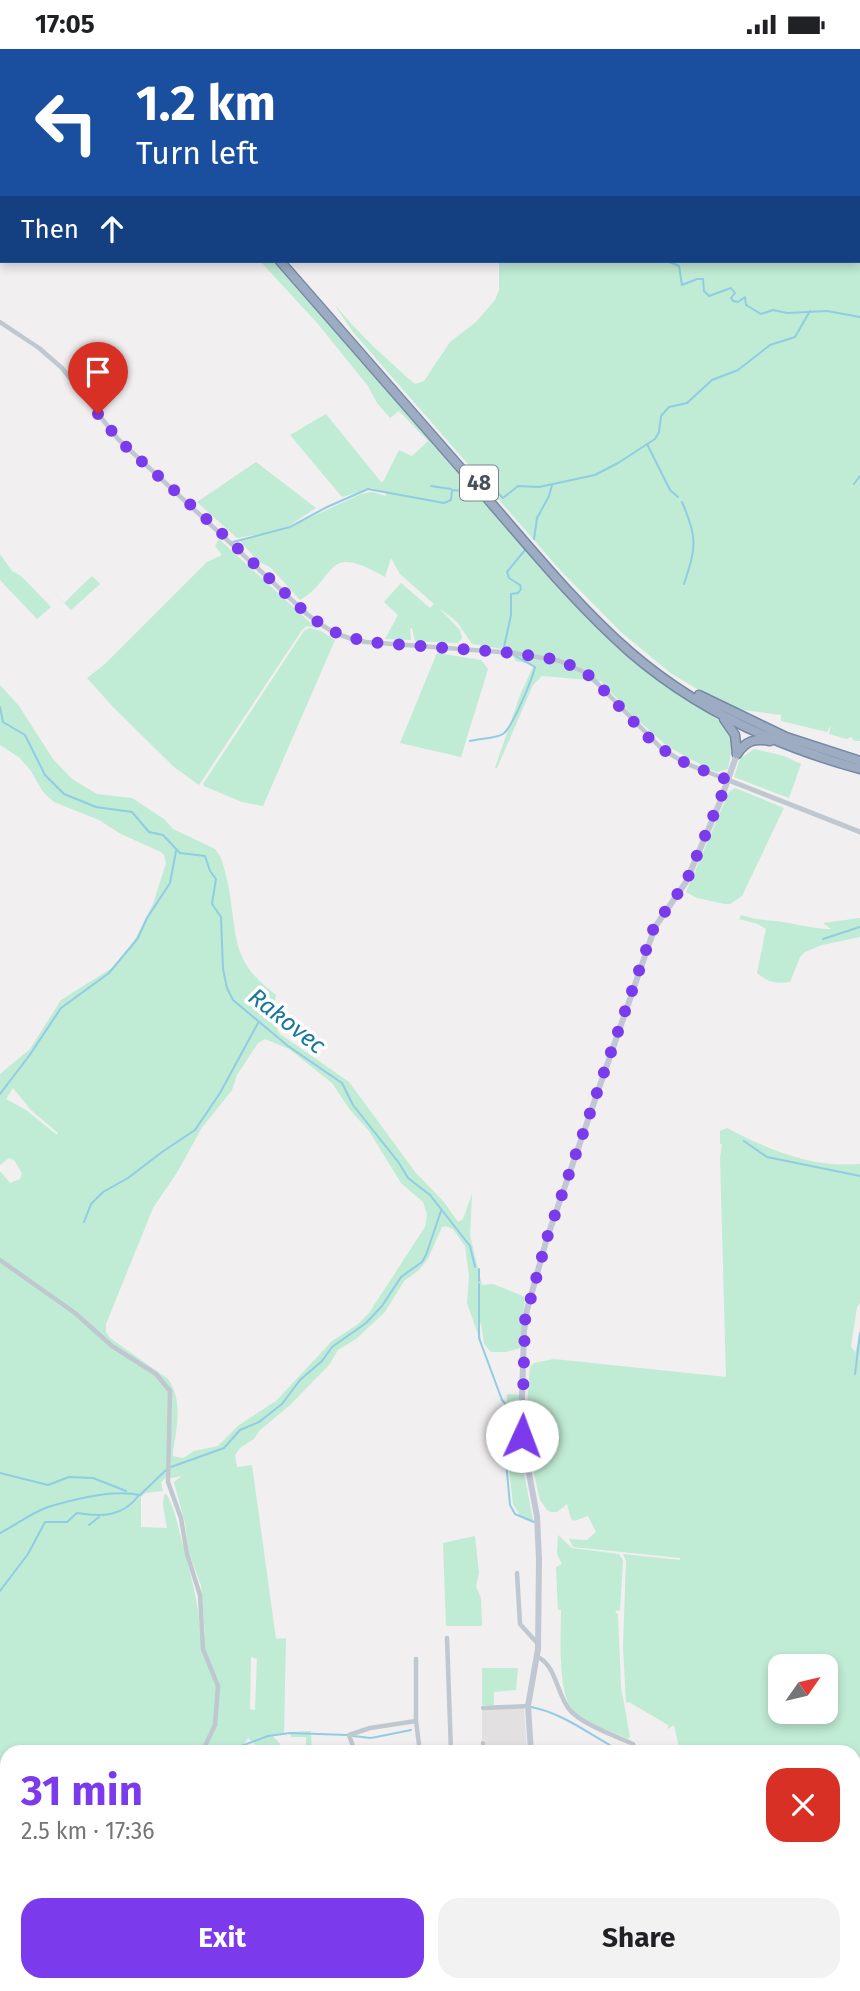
<!DOCTYPE html>
<html lang="en">
<head>
<meta charset="utf-8">
<style>
  body { margin:0; font-family:"Fira Sans",sans-serif; background:#f2f2f2; color:#202124; height:100vh; display:flex; flex-direction:column; font-size:26px; white-space:nowrap }
  * { box-sizing:border-box; margin:0 }
  p { font-size:23px; color:#757577 }
  .icon { flex:none; width:38px; height:38px; fill:none; stroke:currentColor; stroke-width:2; stroke-linecap:round; stroke-linejoin:round }
  .map { position:relative; flex:1; overflow:hidden }
  .drawer { position:absolute; left:0px; top:1696px; width:861px; height:247px; display:flex; flex-direction:column; background:#fff; border-radius:21px 21px 0 0; box-shadow:0 4px 10px #0003 }
  .drawer>* { flex:none }
  .hud { position:absolute; left:0px; top:0px; width:861px; height:214px; box-shadow:0 4px 10px #0003; background:#1a4fa0; color:#fff; overflow:hidden }
  .needle { width:46px; rotate:56deg }
  .tools { position:absolute; left:768px; top:1605px; display:grid; gap:14px }
  .tools a { display:grid; place-items:center; width:70px; height:70px; border-radius:14px; background:#fff; box-shadow:0 4px 10px #0003; font-size:35px }
  .pin { position:absolute; display:grid; place-items:center; width:60px; height:60px; color:#fff; margin:-72px -30px; border-radius:50% 50% 50% 0; rotate:-45deg; box-shadow:0 0 7px #0007 }
  .pin .icon { rotate:45deg }
  .me { position:absolute; width:77px; margin:-38px; rotate:2deg; stroke-linejoin:round; filter:drop-shadow(0 0 5px #0008) }
  .turn { display:flex; align-items:center; gap:24px; height:147px; padding:0 21px; font-size:32px }
  .turn .icon { width:91px; height:91px; stroke-width:2.5 }
  .turn b { display:block; font-size:49px; line-height:60px }
  .then { display:flex; align-items:center; height:66px; padding:0 21px; background:#0003; gap:14px; font-size:26px }
  .round { display:grid; place-items:center; flex:none; width:74px; height:74px; border-radius:21px; background:#f2f2f2 }
  .summary { display:flex; align-items:center; justify-content:space-between; height:119px; padding:0 21px }
  h1 { font-size:42px; font-weight:700; line-height:52px; color:#7c3aed }
  .primary-button { display:flex; gap:14px; margin-top:auto; padding:14px 21px }
  .primary-button a { flex:1; height:80px; border-radius:21px; background:#7c3aed; color:#fff; font-size:28px; font-weight:700; line-height:80px; text-align:center }
  .primary-button a+a { background:#f2f2f2; color:#202124 }
  .status { display:flex; justify-content:space-between; align-items:center; height:49px; padding:0 35px; background:#fff; direction:ltr }
  .status svg { height:19px; fill:currentColor }
  .map>svg:first-child { display:block }
</style>
</head>
<body>
<div class="status"><b>17:05</b><svg viewBox="0 0 49 12"><path d="M0 12V9h3v3zM5 12V6h3v6zM10 12V3h3v9zM15 12V0h3v12zM26 1h20v11H26zM47 4h2v5h-2z"/></svg></div>
<div class="map">
<svg width="860" height="1942" viewBox="0 0 860 1942">
  <rect width="100%" height="100%" fill="#f1efef"/>
  <path fill="#e2e0e0" d="M524,1659L527,1700L486,1703L485,1691H482V1660Z"/>
  <g fill="#c0ebd4" fill-rule="evenodd">
    <path d="M590,0H860V692H855L851,688L847,690L829,685L831,676L827,683L781,672V666L729,659L672,625L621,583L561,522L352,282L335,256C359,285 387,311 415,335L424,332L450,293L476,273L495,251L499,241V212H859V2H589Z"/>
    <path d="M260,212H275L582,561L724,676L733,693L728,720L717,723L707,719L667,697L630,664L601,632L542,627L533,636L497,719H495L520,646L534,616L516,612L509,601L472,595L457,573L438,558L460,581L462,589L458,594L415,592L412,579L410,580L411,591L385,590L398,566L384,553L401,534L430,559L434,555L400,525L391,509L385,528C323,492 338,529 300,551L271,519L258,512L239,491L279,482L237,489L197,453L256,413L316,459L281,482L361,445L372,443L386,447V444L372,439L342,448L290,386L326,365L381,433H383L399,401L412,407L428,392L399,362L390,369L377,354L368,337L318,275Z"/>
    <path d="M0,488L64,554L92,527L100,535L71,561Z"/>
    <path d="M219,490L316,579L307,577L302,581L199,736L174,718L113,658L87,629L105,615L207,513L222,506L215,497Z"/>
    <path d="M0,505L12,522L21,527L51,558L37,570L0,531Z"/>
    <path d="M309,579L321,582L335,591L263,757L242,753L204,737L203,735L304,582Z"/>
    <path d="M437,604L481,611L488,620L461,708L400,694Z"/>
    <path d="M0,636L19,657L53,710L72,730L97,745L132,749L164,770L173,780L215,800C223,809 225,823 228,835C238,887 229,911 276,946L273,961L275,976L280,985L349,1033L416,1124L444,1153L458,1173L463,1170L472,1145L470,1186L482,1236L493,1235L523,1247L525,1250L520,1299L506,1303H491L484,1295L481,1274L479,1278L482,1297L467,1254L469,1227L465,1197L453,1180L445,1177L442,1178L428,1210L419,1221L404,1232L385,1263L356,1290L338,1301L329,1316L290,1356L259,1382L254,1390L240,1399L235,1406L237,1418L252,1416L276,1590L286,1589L284,1685L273,1687L280,1695L282,1703H263L248,1689L244,1695L246,1702L244,1703H7V1936H200L201,1942H0V1122L10,1134L20,1130L22,1124L14,1111L9,1109L0,1116V1025L30,1000L61,951L112,919L132,896L153,855L166,814L164,806L161,803L121,785L99,771L54,753L43,743L31,722L20,709L0,696ZM265,990L289,1000L332,1034L350,1061L369,1082L401,1134L423,1153L427,1165L425,1178L369,1264L357,1276L332,1292L276,1352L239,1376L218,1397L194,1402L183,1409L173,1407V1402C177,1379 183,1351 168,1330L110,1289L106,1283V1275L153,1159L178,1122L201,1080L232,1041L237,1026L258,994ZM13,1039L31,1061L58,1084L57,1086L26,1061L6,1050ZM169,1426L171,1429L182,1427L174,1433L175,1437L185,1474L189,1504L201,1536L205,1587L200,1585C199,1554 192,1533 185,1504C179,1484 177,1465 167,1446L164,1445L163,1457L167,1479L141,1478V1448L145,1444L163,1442L161,1433ZM251,1608L257,1610L255,1661L250,1660Z"/>
    <path d="M754,700L784,707L801,715L789,749L734,728L740,710Z"/>
    <path d="M735,739L784,759L742,847L730,855H725L697,849L686,843L729,743Z"/>
    <path d="M741,866C753,870 763,871 775,872C794,874 812,880 831,880L823,874L860,869V888L822,896L805,903L800,908L790,933C777,935 767,933 757,924L766,880L758,875L739,870Z"/>
    <path d="M727,1079C769,1101 812,1119 860,1115V1254L857,1258L851,1297L855,1304L860,1285V1800L854,1793V1703H680L674,1676L668,1680V1676L629,1653L626,1654L623,1597L626,1512L623,1505L680,1511V1509L573,1498L569,1490L587,1491L596,1483L588,1467L574,1472L571,1470L567,1455L557,1463H551L547,1461L540,1451L525,1385L530,1318L534,1314L554,1310L726,1328L720,1108L722,1095H720V1082ZM780,1617H826V1662H780Z"/>
    <path d="M507,1345L520,1346L518,1392L531,1461L533,1471H526L521,1468L513,1455L506,1396Z"/>
    <path d="M558,1486L572,1499L619,1505L623,1511L620,1561L615,1562L618,1566L621,1638L630,1688L628,1690C611,1682 588,1676 574,1663C557,1646 561,1585 561,1561H558L556,1518L562,1515L557,1505Z"/>
    <path d="M475,1487L479,1524L476,1537L481,1549L482,1577H446L443,1494Z"/>
    <path d="M482,1619H518L516,1641L494,1643V1657L482,1656Z"/>
    <path d="M311,1682L312,1703H306V1688H291V1683Z"/>
  </g>
  <g fill="none" stroke-linecap="round" stroke-linejoin="round">
    <g stroke="#91cce4" stroke-width="2">
      <path d="M859,90H860"/>
      <path d="M667,212L679,217L682,236L697,230H703L704,242L709,247L731,239L735,244L731,249L733,252L738,253L745,248L746,256L761,265L773,261L787,264L827,262L860,268"/>
      <path d="M647,395L670,441L678,448"/>
      <path d="M854,435L860,427"/>
      <path d="M431,437L451,440"/>
      <path d="M495,441L503,449L518,437L539,438L595,426L618,414L655,390L659,383L661,367L669,358L687,354L712,331L738,321L770,296L795,288L810,262"/>
      <path d="M682,453C698,489 696,499 684,535"/>
      <path d="M534,490L537,469L549,447L552,436"/>
      <path d="M233,493L290,478L327,458L368,440L444,454L451,451L452,441L477,443"/>
      <path d="M506,600L504,598L511,566V545L518,544L521,540L520,536L509,529L507,523L525,501"/>
      <path d="M0,658L3,673L25,686L45,726L64,745L96,758L132,763L149,783L163,786L180,804L205,807L210,822L216,830L212,855L221,868L223,920L227,939L233,951L288,997L342,1034L353,1056L399,1114L408,1129L430,1146L470,1197L475,1218"/>
      <path d="M470,692C480,689 495,690 503,685C512,679 532,631 535,618L512,605"/>
      <path d="M823,890L860,878"/>
      <path d="M0,1045L29,1007L61,959L109,924L138,889L147,869L170,834L176,802"/>
      <path d="M744,1092L767,1108L860,1127"/>
      <path d="M84,1173L91,1155L103,1143L128,1129L162,1103L195,1081L220,1044L258,974"/>
      <path d="M479,1232V1220"/>
      <path d="M479,1235V1289L502,1351L508,1358L503,1380L510,1456L515,1465L534,1473"/>
      <path d="M855,1325L860,1284"/>
      <path d="M171,1418L224,1399L240,1381L259,1373L282,1355L300,1331L322,1312L332,1298L366,1274L382,1257L401,1228L422,1213L426,1206L441,1162"/>
      <path d="M0,1424L48,1436L69,1428L93,1429L126,1442"/>
      <path d="M89,1476L99,1468"/>
      <path d="M0,1484C16,1476 31,1464 48,1458C74,1450 113,1440 140,1446L166,1421"/>
      <path d="M0,1542L28,1505L45,1473H67L77,1464C102,1468 123,1468 139,1446"/>
      <path d="M531,1658C559,1663 585,1682 610,1696L611,1703"/>
      <path d="M353,1687L371,1689L411,1681"/>
      <path d="M225,1703L268,1687L290,1684L347,1686"/>
      <path d="M3,1737H7"/>
      <path d="M854,1929L860,1931"/>
    </g>
    <defs>
      <g id="trunk">
        <path d="M95,0L96,2"/>
        <path d="M280,212C344,285 408,358 472,432C523,490 572,552 630,603C696,660 776,697 860,720"/>
        <path d="M699,646L786,688L860,712"/>
        <path d="M724,670L735,686L737,705"/>
        <path d="M737,705C746,692 754,689 770,692"/>
      </g>
    </defs>
    <use href="#trunk" stroke="#7588a5" stroke-width="11"/>
    <g stroke="#c0c8cf" stroke-width="4.5">
      <path d="M66,0L68,2"/>
      <path d="M0,273L39,299L62,319L118,390L307,565C325,580 342,589 366,593L514,604L560,612L586,624L598,635L662,700L687,715L728,731"/>
      <path d="M0,1211L75,1264L112,1297L156,1325L170,1342L168,1433L181,1469L187,1505L200,1546L203,1600L218,1637L215,1676L205,1697V1703"/>
      <path d="M517,1524L520,1575L538,1595"/>
      <path d="M447,1589L451,1703"/>
      <path d="M538,1608C556,1617 557,1645 569,1660C581,1675 615,1687 633,1695L636,1703"/>
      <path d="M416,1610V1672L420,1703"/>
      <path d="M483,1659L528,1657"/>
      <path d="M483,1694L484,1703"/>
      <path d="M355,1703L349,1686L370,1679L416,1672"/>
      <path d="M854,1883L860,1866"/>
      <path d="M479,1936L504,1942"/>
      <path d="M648,1936L652,1942"/>
      <path d="M786,1936L790,1942"/>
      <path d="M565,1942L571,1936"/>
      <path d="M670,1942L674,1936"/>
    </g>
    <path stroke="#c0c8cf" stroke-width="5" d="M728,731L860,783"/>
    <g stroke="#c1c8d4" stroke-width="6">
      <path d="M531,1703L528,1657L538,1600L539,1510L537,1467L521,1382L524,1282L527,1261L547,1189L655,878L686,833L720,753L737,705"/>
      <path d="M854,1920L860,1923"/>
    </g>
    <use href="#trunk" stroke="#9dacc2" stroke-width="8"/>
  </g>
  <g fill="none" stroke-linecap="round" stroke-linejoin="round">
    <path stroke="#7c3aed" stroke-width="12" stroke-dasharray="0 21.6" d="M98,365L118,390L138,409L211,474L307,565L331,582L366,593L514,604L560,611L586,624L598,635L648,688L662,700L687,715L728,731L686,833L654,878L547,1189L525,1271L522,1387"/>
  </g>
  <g text-anchor="middle" stroke-width="7" stroke-linejoin="round" paint-order="stroke">
    <rect fill="#fff" stroke="#7f848c" stroke-width="2" x="460" y="416.5" width="38" height="35" rx="5"/>
    <g font-size="21" font-weight="bold" fill="#48505a">
      <text x="479" y="441">48</text>
    </g>
    <g font-size="24" font-style="italic" fill="#18779d" stroke="#fff">
      <text transform="translate(287 972) rotate(38)" y="8">Rakovec</text>
    </g>
  </g>
</svg>
<div class="tools">
<a><svg class="needle" viewBox="-14 -14 28 28"><path d="M0-13l5 13h-10z" fill="#e53935"/><path d="M0 13l5-13h-10z" fill="#757577"/></svg></a>
</div>
<div class="pin" style="left:98px;top:365px;background:#d93025"><svg class="icon" aria-label="arrive" viewBox="0 0 24 24"><path d="M6 21V4h12l-3 4 3 4H6"/></svg></div>
<svg class="me" style="left:522px;top:1387px" viewBox="-20 -20 40 40"><circle r="19" fill="#fff"/><path d="M0-13L10 11 0 6-10 11z" fill="#7c3aed"/></svg>
<div class="hud">
<div class="turn"><svg class="icon" aria-label="left" viewBox="0 0 24 24"><path d="M17 20v-9H6M10 6l-5 5 5 5"/></svg><div><b>1.2 km</b>Turn left</div></div>
<div class="then">Then<svg class="icon" aria-label="ahead" viewBox="0 0 24 24"><path d="M12 20V5M6 11l6-6 6 6"/></svg></div>
</div>
<section class="drawer">
<div class="summary"><div><h1>31 min</h1><p>2.5 km · 17:36</p></div><a class="round" style="background:#d93025;color:#fff"><svg class="icon" aria-label="close" viewBox="0 0 24 24"><path d="M6 6l12 12M18 6L6 18"/></svg></a></div>
<div class="primary-button"><a>Exit</a><a>Share</a></div>
</section>
</div>
</body>
</html>
